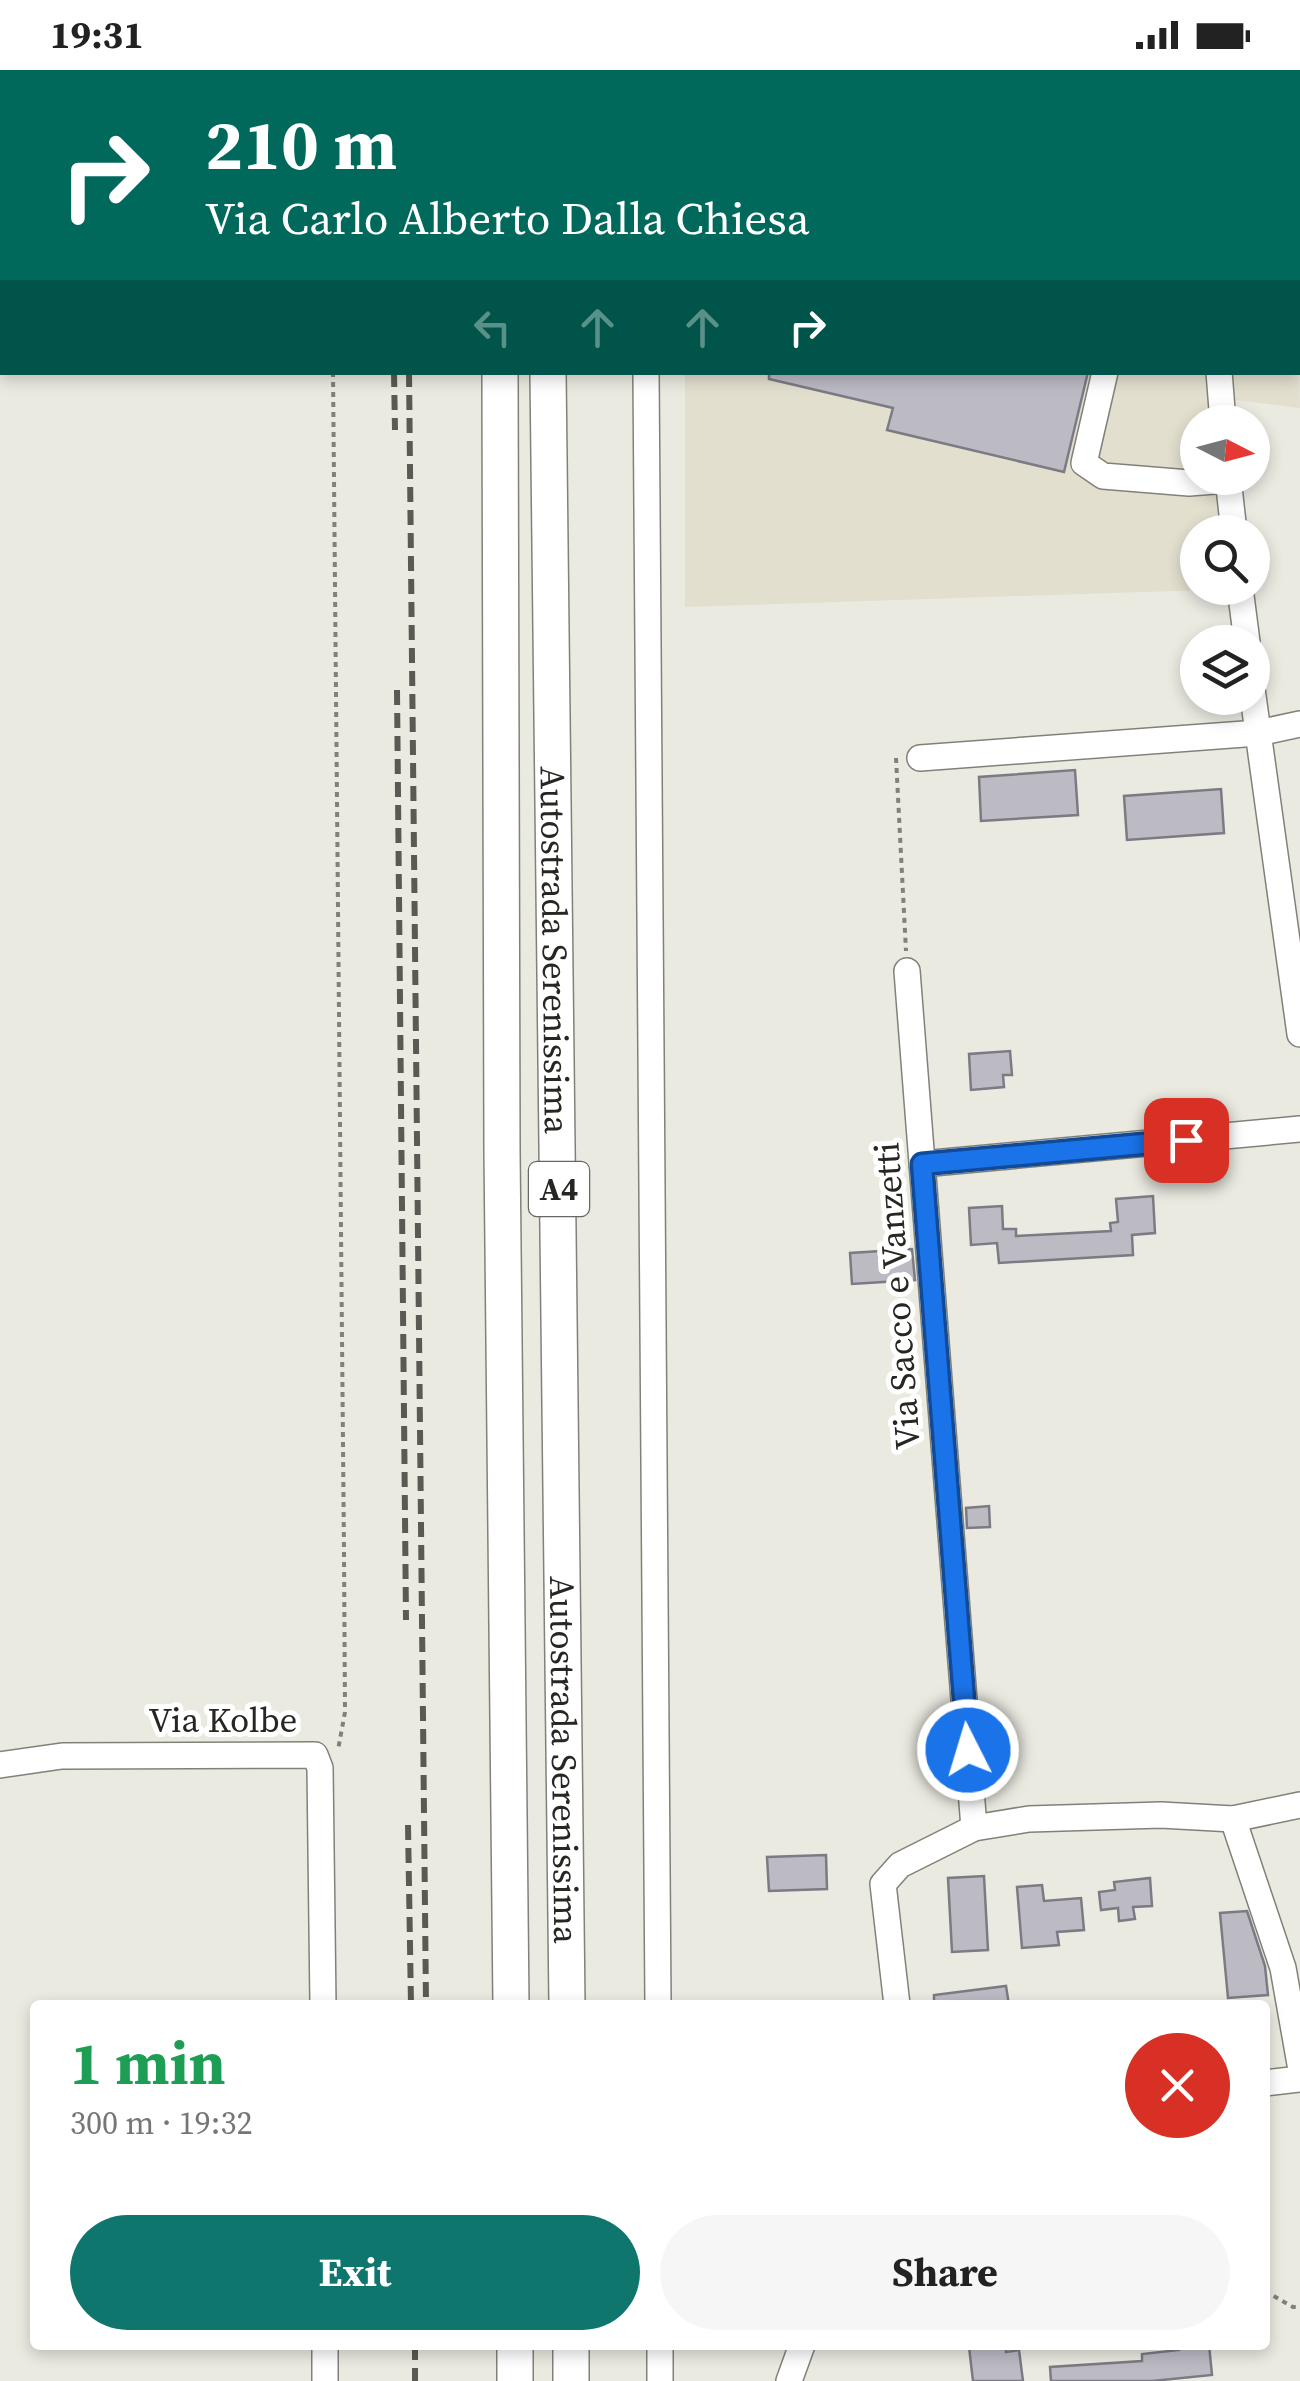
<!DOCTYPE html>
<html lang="en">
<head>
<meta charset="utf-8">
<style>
  body { margin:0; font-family:"Source Serif 4",serif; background:#f6f6f6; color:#222; height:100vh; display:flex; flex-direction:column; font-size:38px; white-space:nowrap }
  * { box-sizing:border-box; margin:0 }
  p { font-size:32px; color:#767676 }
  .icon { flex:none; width:55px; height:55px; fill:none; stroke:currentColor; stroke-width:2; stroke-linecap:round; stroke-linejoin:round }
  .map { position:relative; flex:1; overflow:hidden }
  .sheet { position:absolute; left:30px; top:1930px; width:1240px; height:350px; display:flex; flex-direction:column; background:#fff; border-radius:10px; box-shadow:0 5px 15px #0003 }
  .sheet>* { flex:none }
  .hud { position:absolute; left:0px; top:0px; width:1300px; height:305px; box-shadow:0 5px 15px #0003; background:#00695c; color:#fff; overflow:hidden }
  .needle { width:65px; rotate:96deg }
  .tools { position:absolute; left:1180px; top:335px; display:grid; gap:20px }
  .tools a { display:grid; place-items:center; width:90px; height:90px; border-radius:50%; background:#fff; box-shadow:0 5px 15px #0003; font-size:50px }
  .pin { position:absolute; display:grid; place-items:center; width:85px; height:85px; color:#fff; margin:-42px; border-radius:20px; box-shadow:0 5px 15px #0006 }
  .me { position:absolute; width:110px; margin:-55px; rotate:355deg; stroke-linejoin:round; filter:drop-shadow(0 0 8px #0008) }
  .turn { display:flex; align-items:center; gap:35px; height:210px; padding:0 40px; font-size:45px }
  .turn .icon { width:130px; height:130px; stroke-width:2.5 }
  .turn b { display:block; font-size:70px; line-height:85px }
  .lanes { display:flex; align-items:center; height:95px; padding:0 40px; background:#0003; justify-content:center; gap:50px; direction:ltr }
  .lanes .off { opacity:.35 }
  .round { display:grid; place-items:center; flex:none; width:105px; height:105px; border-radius:52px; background:#f6f6f6 }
  .overview { display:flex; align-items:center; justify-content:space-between; height:170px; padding:0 40px }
  h1 { font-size:60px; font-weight:700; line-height:75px; color:#1e9e55 }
  .action { display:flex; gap:20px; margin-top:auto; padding:20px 40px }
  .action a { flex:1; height:115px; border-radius:60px; background:#0f766e; color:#fff; font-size:40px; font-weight:700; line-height:115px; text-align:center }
  .action a+a { background:#f6f6f6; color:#222 }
  .status { display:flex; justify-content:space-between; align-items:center; height:70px; padding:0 50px; background:#fff; direction:ltr }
  .status svg { height:28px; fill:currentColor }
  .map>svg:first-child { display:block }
</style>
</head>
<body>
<div class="status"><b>19:31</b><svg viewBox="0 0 49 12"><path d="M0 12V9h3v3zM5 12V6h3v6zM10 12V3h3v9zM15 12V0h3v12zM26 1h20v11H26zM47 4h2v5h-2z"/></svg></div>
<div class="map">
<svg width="1300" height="2311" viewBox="0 0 1300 2311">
  <rect width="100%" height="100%" fill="#ebeae1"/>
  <g fill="#e2dfcf">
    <path d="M1298,202L1300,338L1226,329V303L1298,302Z"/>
    <path d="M685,303H1215L1218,352H1198V408H1224L1229,462H1198V518L1235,519L685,537Z"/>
  </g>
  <g fill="#bcbac3" stroke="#7c7a83" stroke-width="2.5">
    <path d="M769,302H1088L1064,402L887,360L893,338L769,309Z"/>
    <path d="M1075,700L1078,745L981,751L979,707Z"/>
    <path d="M1221,719L1224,763L1127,770L1124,726Z"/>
    <path d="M1010,981L1012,1005H1003L1004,1017L971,1020L969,984Z"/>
    <path d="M1153,1126L1155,1163L1132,1165L1133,1185L999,1193L997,1173L971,1175L969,1138L1002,1136L1003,1159H1016V1166L1111,1161L1110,1153L1118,1152L1116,1129Z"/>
    <path d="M912,1179L915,1210L852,1214L850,1183Z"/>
    <path d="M989,1436L990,1457L967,1458L966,1438Z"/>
    <path d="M826,1785L827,1819L769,1821L767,1787Z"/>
    <path d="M984,1806L988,1880L952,1882L948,1808Z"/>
    <path d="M1150,1808L1152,1836L1133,1837L1135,1849L1119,1851L1118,1838L1101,1840L1099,1822L1115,1820L1114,1812Z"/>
    <path d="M1042,1815L1044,1831L1081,1828L1084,1860L1057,1862L1059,1875L1022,1878L1017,1817Z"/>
    <path d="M1247,1841L1265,1896L1268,1925L1228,1928L1220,1843Z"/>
    <path d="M1006,1916L1009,1935H934V1925Z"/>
    <path d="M1006,2275V2282L1019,2280L1023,2311H973L969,2277Z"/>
    <path d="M1179,2275H1209L1212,2305L1152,2311H1051L1050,2297L1142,2291V2284L1179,2280Z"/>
  </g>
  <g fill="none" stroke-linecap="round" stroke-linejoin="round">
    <defs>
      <g id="minor">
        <path d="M1188,0L1190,2"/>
        <path d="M698,2L700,0"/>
        <path d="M646,302L658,1935"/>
        <path d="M1105,302L1084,393L1103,406L1189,413L1228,410"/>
        <path d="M1219,302L1223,352"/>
        <path d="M1228,408L1234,462"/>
        <path d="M1240,518L1247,572"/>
        <path d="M1252,619L1300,964"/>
        <path d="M920,688L1258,663L1300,654"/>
        <path d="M907,901L974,1758"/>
        <path d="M922,1094L1300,1059"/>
        <path d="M0,1695L62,1686L315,1685L320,1698L323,1935"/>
        <path d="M1300,1735L1233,1749L1283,1898L1300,1994"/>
        <path d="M897,1935L883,1814L900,1795L974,1758L1029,1749L1161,1745L1233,1749"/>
        <path d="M1265,2013L1300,2009"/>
        <path d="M325,2275V2311"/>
        <path d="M660,2275V2311"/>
        <path d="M789,2311L802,2275"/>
      </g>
      <g id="highway">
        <path d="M499,0V2"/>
        <path d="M544,0V2"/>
        <path d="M500,302L502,1081L511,1935"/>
        <path id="s1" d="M548,302L567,1935"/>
        <path d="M515,2275V2311"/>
        <path d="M571,2275V2311"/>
      </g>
    </defs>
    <use href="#minor" stroke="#828179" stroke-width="28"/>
    <use href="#highway" stroke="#828179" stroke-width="38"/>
    <g stroke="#81807a" stroke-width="4" stroke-dasharray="5 5" stroke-linecap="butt">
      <path d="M1247,2V0"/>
      <path d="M0,289H2"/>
      <path d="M333,302L344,1482L345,1642L338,1680"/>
      <path d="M896,688L906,881"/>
      <path d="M1265,2221L1293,2237H1300"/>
    </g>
    <use href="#minor" stroke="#fff" stroke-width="25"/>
    <use href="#highway" stroke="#fff" stroke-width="35"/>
    <g stroke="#5a5a54" stroke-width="6" stroke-dasharray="15 8" stroke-linecap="butt">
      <path d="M408,0V2"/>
      <path d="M394,302L395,360"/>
      <path d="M409,302L426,1935"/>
      <path d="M397,620L406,1550"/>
      <path d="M408,1755L411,1935"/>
      <path d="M415,2275V2311"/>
    </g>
  </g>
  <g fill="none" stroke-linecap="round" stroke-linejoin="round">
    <defs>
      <path id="route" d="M968,1680L922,1094L1186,1070"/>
    </defs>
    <use href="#route" stroke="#114b97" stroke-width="25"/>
    <use href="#route" stroke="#1a73e8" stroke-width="18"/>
  </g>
  <g text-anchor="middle" stroke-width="10" stroke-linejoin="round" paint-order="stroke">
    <rect fill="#fff" stroke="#676764" stroke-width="2.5" x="529" y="1092" width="60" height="54" rx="8"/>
    <g font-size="32" font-weight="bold" fill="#262622">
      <text x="559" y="1130">A4</text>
    </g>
    <g font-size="35" fill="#262622" stroke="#fff">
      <text dy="12" stroke="none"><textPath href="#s1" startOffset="578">Autostrada Serenissima</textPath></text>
      <text transform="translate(897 1226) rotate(-94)" y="12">Via Sacco e Vanzetti</text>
      <text x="223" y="1662">Via Kolbe</text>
      <text dy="12" stroke="none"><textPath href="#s1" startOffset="1388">Autostrada Serenissima</textPath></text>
    </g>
  </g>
</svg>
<div class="tools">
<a><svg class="needle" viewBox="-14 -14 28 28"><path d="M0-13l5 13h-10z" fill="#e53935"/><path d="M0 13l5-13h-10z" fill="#767676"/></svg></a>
<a><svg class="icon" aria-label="search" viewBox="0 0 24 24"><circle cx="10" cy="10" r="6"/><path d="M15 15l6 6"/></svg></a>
<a><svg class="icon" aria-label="layers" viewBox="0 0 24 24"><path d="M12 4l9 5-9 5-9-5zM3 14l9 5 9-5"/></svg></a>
</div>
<div class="pin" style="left:1186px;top:1070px;background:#d93025"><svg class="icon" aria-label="arrive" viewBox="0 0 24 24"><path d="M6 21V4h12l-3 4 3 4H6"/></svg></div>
<svg class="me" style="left:968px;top:1680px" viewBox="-20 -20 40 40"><circle r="17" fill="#1a73e8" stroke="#fff" stroke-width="3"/><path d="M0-11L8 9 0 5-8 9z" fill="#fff"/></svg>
<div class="hud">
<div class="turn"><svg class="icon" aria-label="right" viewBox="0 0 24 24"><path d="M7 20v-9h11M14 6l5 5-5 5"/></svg><div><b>210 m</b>Via Carlo Alberto Dalla Chiesa</div></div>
<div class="lanes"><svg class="icon off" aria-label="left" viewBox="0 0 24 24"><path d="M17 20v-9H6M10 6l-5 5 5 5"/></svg><svg class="icon off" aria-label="ahead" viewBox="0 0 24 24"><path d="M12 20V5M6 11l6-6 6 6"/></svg><svg class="icon off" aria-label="ahead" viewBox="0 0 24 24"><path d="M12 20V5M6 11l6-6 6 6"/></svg><svg class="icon" aria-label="right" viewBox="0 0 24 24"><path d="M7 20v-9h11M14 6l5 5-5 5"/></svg></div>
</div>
<section class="sheet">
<div class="overview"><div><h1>1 min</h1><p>300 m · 19:32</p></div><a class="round" style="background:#d93025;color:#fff"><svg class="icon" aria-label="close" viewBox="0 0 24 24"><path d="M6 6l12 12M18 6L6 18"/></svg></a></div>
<div class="action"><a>Exit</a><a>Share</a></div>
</section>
</div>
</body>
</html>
